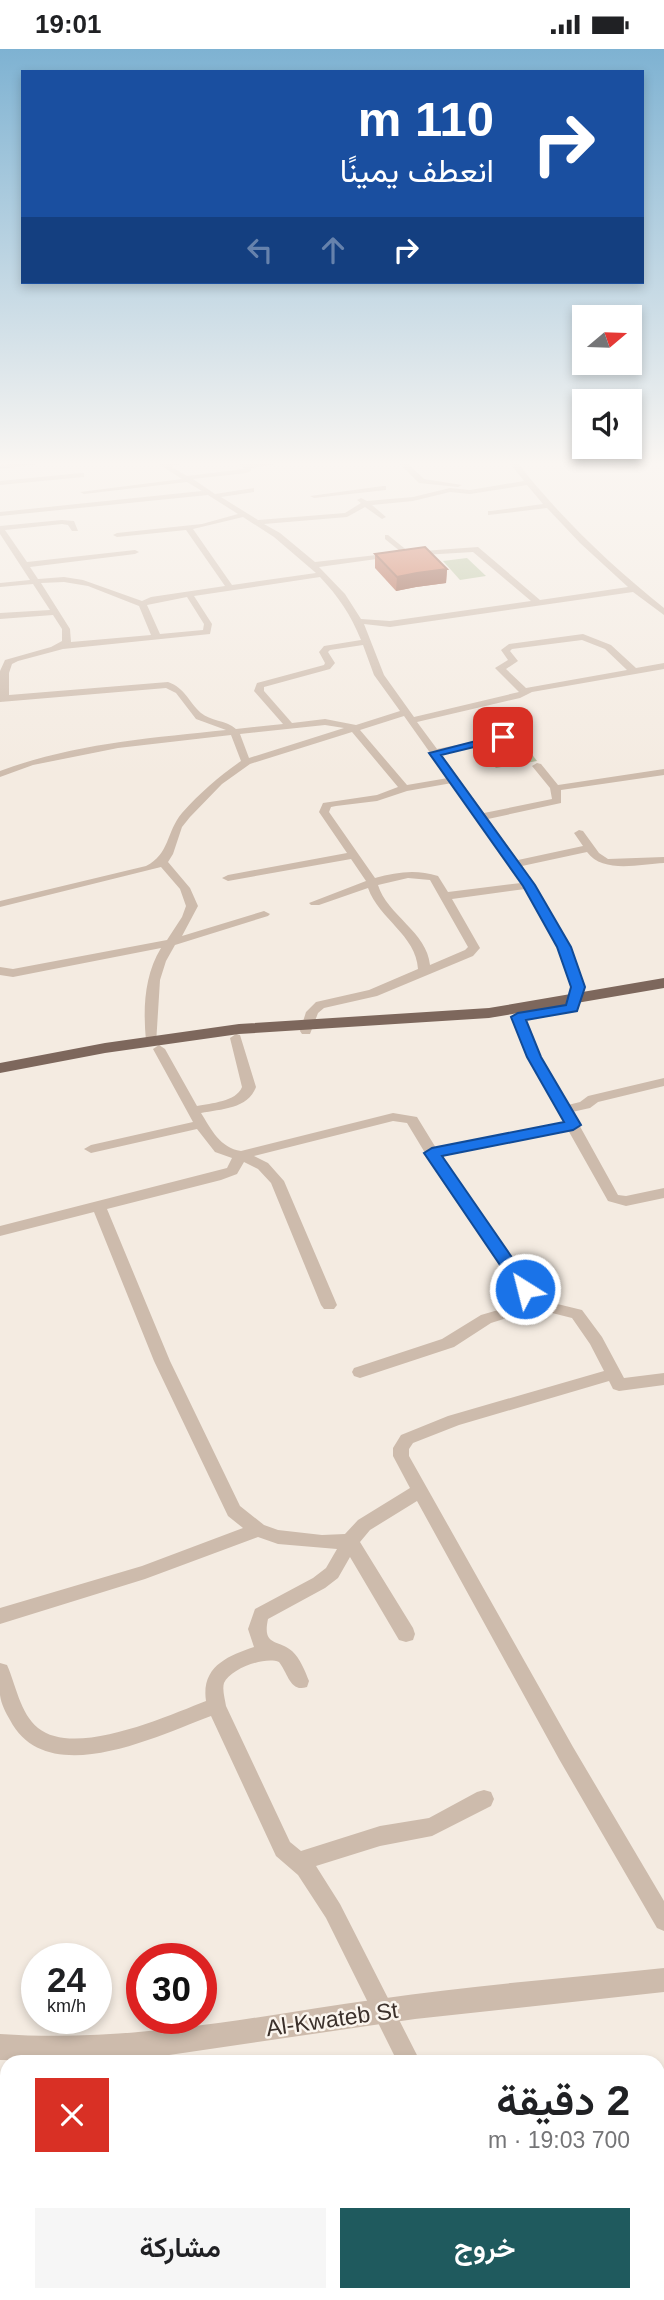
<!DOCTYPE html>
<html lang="ar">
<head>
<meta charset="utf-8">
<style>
  body { margin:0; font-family:Helvetica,Vazirmatn,sans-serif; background:#f6f6f6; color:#202124; direction:rtl; height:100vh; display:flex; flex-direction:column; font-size:26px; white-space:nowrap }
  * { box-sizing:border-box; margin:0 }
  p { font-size:23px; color:#757577 }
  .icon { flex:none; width:38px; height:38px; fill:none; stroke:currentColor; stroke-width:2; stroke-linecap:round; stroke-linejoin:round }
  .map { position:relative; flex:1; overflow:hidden; direction:ltr }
  .sheet { position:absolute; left:0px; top:2006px; width:665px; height:247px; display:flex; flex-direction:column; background:#fff; border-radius:21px 21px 0 0; box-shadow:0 4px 10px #0003; direction:rtl }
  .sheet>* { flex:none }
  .guide { position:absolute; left:21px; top:21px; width:623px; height:214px; border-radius:0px; box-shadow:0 4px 10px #0003; direction:rtl; background:#1a4fa0; color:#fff; overflow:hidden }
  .needle { width:46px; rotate:71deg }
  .fabs { position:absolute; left:572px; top:256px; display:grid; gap:14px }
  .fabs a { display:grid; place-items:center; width:70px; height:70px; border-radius:0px; background:#fff; box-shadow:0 4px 10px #0003; font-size:35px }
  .speed { position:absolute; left:21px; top:1894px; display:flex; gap:14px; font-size:35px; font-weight:700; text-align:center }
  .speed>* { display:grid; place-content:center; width:91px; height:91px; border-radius:50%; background:#fff; box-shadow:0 4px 10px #0003; line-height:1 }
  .speed small { font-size:18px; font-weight:400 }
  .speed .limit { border:10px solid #d22; background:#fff; color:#111 }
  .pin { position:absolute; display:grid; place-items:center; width:60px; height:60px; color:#fff; margin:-30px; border-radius:14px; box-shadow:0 4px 10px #0006 }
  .me { position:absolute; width:77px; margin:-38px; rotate:324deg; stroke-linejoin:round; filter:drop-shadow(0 0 5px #0008) }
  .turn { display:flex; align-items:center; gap:24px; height:147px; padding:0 35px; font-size:32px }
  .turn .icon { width:91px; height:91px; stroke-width:2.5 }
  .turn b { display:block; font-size:49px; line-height:60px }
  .lanes { display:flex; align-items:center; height:66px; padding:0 35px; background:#0003; justify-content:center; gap:35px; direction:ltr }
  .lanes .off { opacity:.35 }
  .round { display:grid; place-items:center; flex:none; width:74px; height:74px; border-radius:0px; background:#f6f6f6 }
  .summary { display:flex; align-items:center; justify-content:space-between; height:119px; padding:0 35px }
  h1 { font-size:42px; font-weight:600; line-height:52px }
  .cta { display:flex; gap:14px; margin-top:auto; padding:14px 35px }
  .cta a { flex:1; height:80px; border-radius:0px; background:#1f5a5e; color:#fff; font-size:28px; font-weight:600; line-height:80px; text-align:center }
  .cta a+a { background:#f6f6f6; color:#202124 }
  .status { display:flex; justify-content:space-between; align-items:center; height:49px; padding:0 35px; background:#fff; direction:ltr }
  .status svg { height:19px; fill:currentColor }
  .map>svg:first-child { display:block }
</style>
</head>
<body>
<div class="status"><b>19:01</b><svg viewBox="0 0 49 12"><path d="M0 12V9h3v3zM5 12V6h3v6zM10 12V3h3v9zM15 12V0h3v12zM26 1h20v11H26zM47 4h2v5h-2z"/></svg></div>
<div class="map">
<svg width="664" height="2251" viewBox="0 0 664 2251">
  <rect width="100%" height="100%" fill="#f4ebe1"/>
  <g fill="#b8c4a0">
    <path d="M467,509L486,527L460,531L443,512Z"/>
    <path d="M521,691L537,712L496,719L475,699Z"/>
  </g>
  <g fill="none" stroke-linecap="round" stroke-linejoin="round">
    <g fill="#cdbbac" fill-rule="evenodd">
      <path d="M39,412H64L0,420V416Z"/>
      <path d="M154,412H207L170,417L187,427L244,420L237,412L247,415L297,412L251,419V422L246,424L193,430L215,445L254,439V443L221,448L258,471L345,464L361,454L357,451L361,449L367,452L413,448L450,439L470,441L524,432L508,412H516C559,467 609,515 664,559V566L633,543L390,578L364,575L384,626L414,668L519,643L495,619L508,611L501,601L509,595L583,585L611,596L636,619L664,614V620L532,643L520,649L417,673L437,700L506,686V690L441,705L484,764L552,750L550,739L532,717L537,714L541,715L558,736L664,720V726L561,741V754L488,770L518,811L583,797L574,784L579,781L583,782L599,804L608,810L664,808V814C640,815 603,825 587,803L522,817L552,865L581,926L584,938L576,962L572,963L566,959C568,952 572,944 572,937C571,919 536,858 525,840L452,850L480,899L473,907L377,947L324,959L318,964L310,985H302L300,982L306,963L316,953L369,941L418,920C416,886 379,870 368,839L319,856H311L309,854L366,832L351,810L228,832L222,829L228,826L347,804L319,763L323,754L377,746L398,738L352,683L250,715L222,735L190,768L182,778L173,805L168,813L190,839L198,857L182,887L264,862L270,865L268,867L175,896L166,912L160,931L156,995L152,996L146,992C143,960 144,927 161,899L13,928L0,926V918L13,920L167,891L182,868L186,857L180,840L161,818L0,858V852L146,817C170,805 166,783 182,764C200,744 219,727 241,712L231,686L118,699L33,716L0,728V722C72,695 150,689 226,681L196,670L176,644L166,639L0,653V622L5,611L51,598L62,592V580L53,566L0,570V564L50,561L33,535L0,538V534L30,531L0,485V477L62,471L74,472L78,482H72L68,476L62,475L5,481L27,513L135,501L139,503L135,505L30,518L38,530L64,528L83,531L142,552L151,548L225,537L186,481L117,488L113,486L117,484L202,475L238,465L208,446L0,467V463L202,442L187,433L84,445L80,443L182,430ZM527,436L543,455L491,462H488V466L547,459L580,494L628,538L540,551L478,498L409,503L388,486H385V490L406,507L473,503L531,552L390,572L361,570L345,545L319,518L391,508L395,506L394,504L315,513L280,484L264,475L347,468L365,458L382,470L386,468L372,456L413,452L450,443L470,445ZM243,468L274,488L316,524L232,536L193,480ZM320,528C338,547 351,566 361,591L324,597L319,603L325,614L324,616L257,634L254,642L283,675L236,680C226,671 210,672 201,664C188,652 185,639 168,633L9,646V624L12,615L18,612L63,600L210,585L212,575L194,547ZM64,533L88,537L139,557L151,586L71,593L70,580L41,534ZM187,548L204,575L203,581L160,585L147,556ZM582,591L605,600L627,621L526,639L506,620L518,612L510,602L512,600ZM363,596L374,626L400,662L356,676L325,670L292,674L264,642V638L330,620L335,614L328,603L330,601ZM404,667L448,729L407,736L360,681ZM325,676L344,679L249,709L240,685ZM452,734L521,834L448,843L438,827C416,820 397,823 375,829L329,763L331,758L336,757L377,752L407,742ZM408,829L430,831L468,898L465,901L430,916C427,883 387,866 378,836Z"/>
      <path d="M397,412H405L424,430L462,436L458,438L419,434Z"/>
      <path d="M596,412H606L619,417L647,415L651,417L618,421Z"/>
      <path d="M81,424H84V428L0,436V432Z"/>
      <path d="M383,437H386V441L314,449L310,447Z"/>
      <path d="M518,964L524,968L540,1008L568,1056L580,1053L588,1047L664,1029V1037L598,1053L590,1059L572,1063L618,1146L626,1147L664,1139V1149L626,1157L608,1152L568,1081L440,1107L541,1251L582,1261L602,1288L624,1329L664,1324V1336L619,1342L613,1340L609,1332L459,1376L413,1394L409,1400V1407L573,1698L664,1852V1882L657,1879L559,1710L417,1452L370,1481L360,1493L413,1579L415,1585L413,1591L406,1593L399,1591L350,1508L338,1529L325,1539L268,1570C262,1598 278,1590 292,1602C300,1609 305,1622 309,1632L307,1638C290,1644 288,1624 279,1613C265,1607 230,1620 224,1634C222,1641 225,1650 226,1657L290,1793L301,1802L380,1777L429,1769L477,1743L484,1741L491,1743L494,1750L491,1757L432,1787L380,1797L316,1817L340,1855L420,2012H397L326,1869L298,1826L276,1807L211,1667C157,1687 47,1742 10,1671C6,1664 1,1655 0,1646C0,1636 0,1624 0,1614L7,1616C16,1636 20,1664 38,1679C75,1709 167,1667 206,1652C201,1618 227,1607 254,1598L248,1580L255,1560L313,1529L326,1519L337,1500L278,1495L258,1488L145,1530L0,1575V1559L142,1517L243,1479L228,1467L154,1312L94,1163L0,1187V1177L227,1119L232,1109L215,1103L197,1080L91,1104L84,1100L91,1096L193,1073L153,1000L159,996L165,1000L197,1057C211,1054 236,1053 242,1038L230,989L236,985L240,986L256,1038C248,1060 221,1060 201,1064C211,1080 220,1099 241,1102L393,1064L417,1068L436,1099L564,1074L528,1008L512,968ZM393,1072L407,1074L442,1132L526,1253L481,1266L442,1290L354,1319L352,1323L354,1327L360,1329L454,1298L491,1274L536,1260L572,1269L590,1295L604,1322L448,1367L401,1386L393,1399V1407L410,1439L358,1471L345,1485L322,1486L278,1481L264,1476L240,1457L170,1312L107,1160L221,1131L237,1125L244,1113L258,1120L271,1134L321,1256L324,1260H334L337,1256L284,1132L268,1114L254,1107Z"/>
      <path d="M7,2035V2061L0,2063V2037Z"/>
      <path d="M159,2245H184L186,2251H161Z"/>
    </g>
    <path fill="#cdbbac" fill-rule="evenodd" d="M664,1919V1943L415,1970L142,2010L102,2012L0,2011V1985C132,1994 250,1968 379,1950C474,1936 569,1929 664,1919Z"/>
    <path fill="#7d675c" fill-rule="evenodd" d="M664,929V939L489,969L239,985L105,1004L0,1024V1014L105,994L239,975L489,959Z"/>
  </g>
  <path fill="#ac5a40" d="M375,505L447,520L446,534L416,538L396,542L375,519Z"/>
  <path fill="#8c4a34" d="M447,520L446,534L416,538L396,542L397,528L417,524Z"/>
  <path fill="#c8694b" stroke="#8c4a34" stroke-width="2" d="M425,498L447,520L417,524L397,528L375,505Z"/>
  <linearGradient id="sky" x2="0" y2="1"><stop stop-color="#7eb2d2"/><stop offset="0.57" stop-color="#faf6f2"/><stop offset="1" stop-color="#faf6f2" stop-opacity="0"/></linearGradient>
  <rect width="664" height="727" fill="url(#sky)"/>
  <path fill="#1a73e8" stroke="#114b97" stroke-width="2" d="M503,685L509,688L507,690L441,706L535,836L571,898L585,938L577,962L526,971L541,1008L581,1076L573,1081L442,1107L531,1236L534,1240L525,1246L519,1244L424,1104L432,1099L564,1073L527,1008L511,968L518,964L566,956L571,938L557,898L523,837L429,704Z"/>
  <g text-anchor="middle" stroke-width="5" stroke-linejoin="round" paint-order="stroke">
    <g font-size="23" fill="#3b302b" stroke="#fbf5ee">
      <text transform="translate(332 1970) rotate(-8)" y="8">Al-Kwateb St</text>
    </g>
  </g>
</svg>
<div class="fabs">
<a><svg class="needle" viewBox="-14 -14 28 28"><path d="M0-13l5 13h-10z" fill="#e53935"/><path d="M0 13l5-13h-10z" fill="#757577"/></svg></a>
<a><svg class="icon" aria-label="sound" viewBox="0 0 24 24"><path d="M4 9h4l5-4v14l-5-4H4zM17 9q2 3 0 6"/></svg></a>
</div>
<div class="speed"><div>24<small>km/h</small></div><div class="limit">30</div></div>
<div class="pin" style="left:503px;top:688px;background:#d93025"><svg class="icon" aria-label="arrive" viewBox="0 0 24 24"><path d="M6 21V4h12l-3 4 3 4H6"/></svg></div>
<svg class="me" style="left:525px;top:1240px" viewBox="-20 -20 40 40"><circle r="17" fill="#1a73e8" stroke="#fff" stroke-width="3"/><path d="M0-11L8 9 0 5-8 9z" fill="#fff"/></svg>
<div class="guide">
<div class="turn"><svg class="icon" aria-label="right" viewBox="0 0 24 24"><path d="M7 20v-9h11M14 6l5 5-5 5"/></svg><div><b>110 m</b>انعطف يمينًا</div></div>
<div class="lanes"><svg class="icon off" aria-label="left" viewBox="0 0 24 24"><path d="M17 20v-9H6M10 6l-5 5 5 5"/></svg><svg class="icon off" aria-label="ahead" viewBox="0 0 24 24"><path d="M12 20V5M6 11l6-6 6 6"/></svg><svg class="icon" aria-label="right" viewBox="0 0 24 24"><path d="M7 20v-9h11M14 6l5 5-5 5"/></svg></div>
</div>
<section class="sheet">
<div class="summary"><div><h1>2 دقيقة</h1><p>700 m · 19:03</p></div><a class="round" style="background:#d93025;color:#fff"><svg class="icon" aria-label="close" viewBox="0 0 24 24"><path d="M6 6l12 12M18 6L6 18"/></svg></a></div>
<div class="cta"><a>خروج</a><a>مشاركة</a></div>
</section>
</div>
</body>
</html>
